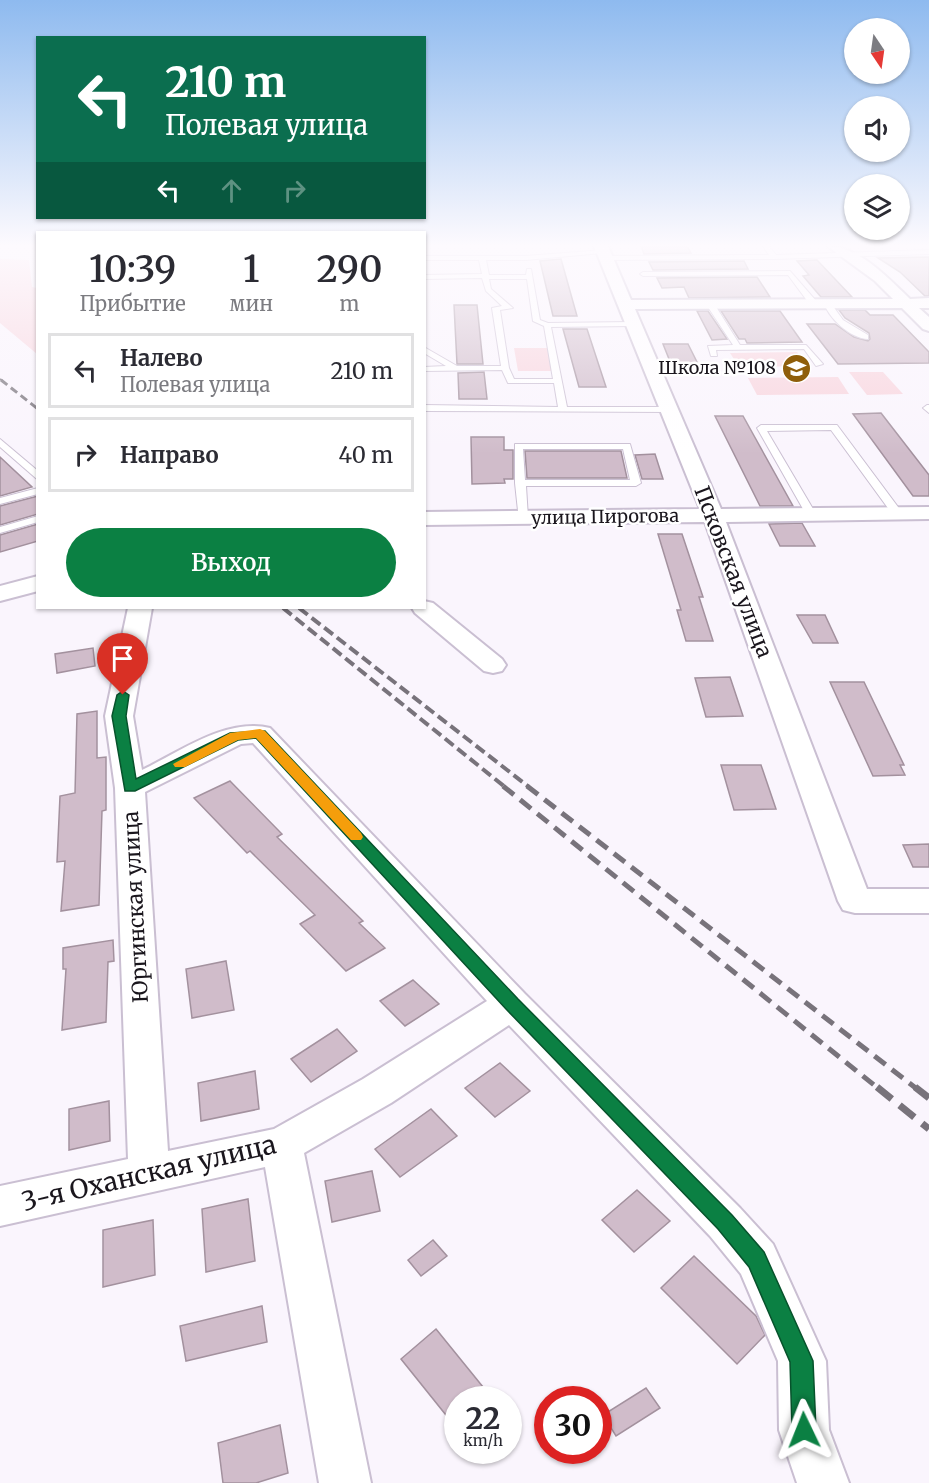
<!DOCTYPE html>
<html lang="ru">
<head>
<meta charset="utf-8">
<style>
  body { margin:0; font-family:Merriweather,serif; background:#f2f2f3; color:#2b2b33; height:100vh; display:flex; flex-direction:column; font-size:22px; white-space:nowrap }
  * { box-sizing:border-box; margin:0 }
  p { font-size:20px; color:#7c7c81 }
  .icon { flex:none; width:33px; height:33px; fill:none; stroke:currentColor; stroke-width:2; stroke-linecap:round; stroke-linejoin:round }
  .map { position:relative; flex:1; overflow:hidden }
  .drawer { position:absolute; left:36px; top:231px; width:390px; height:378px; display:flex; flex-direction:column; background:#fff; border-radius:0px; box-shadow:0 2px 4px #0004 }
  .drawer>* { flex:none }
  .guide { position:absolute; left:36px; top:36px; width:390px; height:183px; border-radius:0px; box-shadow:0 2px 4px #0004; background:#0b6e4f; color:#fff; overflow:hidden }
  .needle { width:39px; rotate:167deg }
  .tools { position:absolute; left:844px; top:18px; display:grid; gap:12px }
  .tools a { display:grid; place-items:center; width:66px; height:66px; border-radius:50%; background:#fff; box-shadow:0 2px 4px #0004; font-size:30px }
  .speed { position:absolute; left:444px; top:1386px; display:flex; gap:12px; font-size:30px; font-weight:700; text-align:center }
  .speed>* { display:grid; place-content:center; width:78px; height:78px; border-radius:50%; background:#fff; box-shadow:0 2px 4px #0004; line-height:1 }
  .speed small { font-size:15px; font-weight:400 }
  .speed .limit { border:9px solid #d22; background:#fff; color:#111 }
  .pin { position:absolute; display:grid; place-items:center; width:51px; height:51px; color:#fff; margin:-62px -26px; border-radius:50% 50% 50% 0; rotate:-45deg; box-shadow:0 0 6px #0007 }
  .pin .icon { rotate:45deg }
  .me { position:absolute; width:66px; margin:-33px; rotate:358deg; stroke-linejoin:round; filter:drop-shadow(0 0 4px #0008) }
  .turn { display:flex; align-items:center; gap:21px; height:126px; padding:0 30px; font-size:27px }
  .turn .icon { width:78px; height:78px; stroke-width:2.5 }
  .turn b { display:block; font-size:42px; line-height:51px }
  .lanes { display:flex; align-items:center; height:57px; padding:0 30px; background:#0003; justify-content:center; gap:30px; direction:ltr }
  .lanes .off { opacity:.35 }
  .eta { display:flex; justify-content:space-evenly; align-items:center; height:102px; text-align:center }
  .eta b { font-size:36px; font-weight:600; line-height:42px }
  .action { display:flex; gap:12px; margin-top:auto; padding:12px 30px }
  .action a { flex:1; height:69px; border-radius:36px; background:#0b8043; color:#fff; font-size:24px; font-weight:600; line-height:69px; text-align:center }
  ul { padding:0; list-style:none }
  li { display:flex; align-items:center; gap:18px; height:75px; margin:0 12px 9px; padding:0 18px; border:3px solid #e1e1e2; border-radius:0px }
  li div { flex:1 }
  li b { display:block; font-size:22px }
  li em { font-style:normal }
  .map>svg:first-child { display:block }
</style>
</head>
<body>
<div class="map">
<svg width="929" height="1483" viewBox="0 0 929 1483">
  <rect width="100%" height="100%" fill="#faf5fd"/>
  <g fill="#f8d4dd">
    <path d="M0,259L29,260L32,287L37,288V354L0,323Z"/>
    <path d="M514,348H549L554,371H518Z"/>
    <path d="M797,352L808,366L739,367L730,353Z"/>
    <path d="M849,372H883L903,394L867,395Z"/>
    <path d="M838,377L849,394L757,395L748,378Z"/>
  </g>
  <g fill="#d0bcca" stroke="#a3919e" stroke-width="1.5">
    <path d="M641,246H687L691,253L644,254Z"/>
    <path d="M929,257V296H925L900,272L878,258Z"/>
    <path d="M561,259L577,316H553L540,261Z"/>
    <path d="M817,260L852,297H821L803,276L809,275L797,261Z"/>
    <path d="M744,261L748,269L653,270L649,262Z"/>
    <path d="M757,277L770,297L689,298L684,287L662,288L657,278Z"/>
    <path d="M454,305H477L483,364H457Z"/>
    <path d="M839,310H865L870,315H893L929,352V363L838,364L807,324H835L854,337L868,341L870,339L869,333L845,318Z"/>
    <path d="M697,311H708L727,339L712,340Z"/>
    <path d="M721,311H780L802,342L747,343L745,339H739Z"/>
    <path d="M563,329H587L606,387H579Z"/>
    <path d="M663,344H688L698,364H671Z"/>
    <path d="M484,372L487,399H459L458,373Z"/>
    <path d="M881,413L929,475V496H913L853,414Z"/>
    <path d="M715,416H743L793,506H760Z"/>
    <path d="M471,437H504V450H513V479H504L505,483L472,484Z"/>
    <path d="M525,451H621L627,478H527Z"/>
    <path d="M655,454L663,479H642L635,455Z"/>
    <path d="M0,457L32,487L0,496Z"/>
    <path d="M38,496V514L0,525V506Z"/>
    <path d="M802,523L815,546H780L769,524Z"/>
    <path d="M38,524V541L0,552V535Z"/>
    <path d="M658,534H682L703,597H699L713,641H686L677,610H681Z"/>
    <path d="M797,615H825L838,643H813Z"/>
    <path d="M93,648L95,666L57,673L55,654Z"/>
    <path d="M730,677L743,716L706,717L695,678Z"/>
    <path d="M830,682H864L904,765H900L905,775L873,776Z"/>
    <path d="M97,711V758L106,757V810L102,811L99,905L61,911L65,861L57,862L60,796L75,793L77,714Z"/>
    <path d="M721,765H761L776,809L734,810Z"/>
    <path d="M230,781L282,834L277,837L363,921L359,923L385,948L346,971L300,924L315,915L250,851L247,853L194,798Z"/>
    <path d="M929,844V867H913L903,845Z"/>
    <path d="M113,940L114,961L108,962L106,1022L62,1030L66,969H63V948Z"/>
    <path d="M226,961L234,1010L192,1018L186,969Z"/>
    <path d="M413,980L439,1004L405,1026L380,1001Z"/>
    <path d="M337,1029L357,1051L311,1082L291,1059Z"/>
    <path d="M500,1063L530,1091L495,1117L465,1088Z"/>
    <path d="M255,1071L259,1109L201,1121L198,1083Z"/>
    <path d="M109,1101L110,1141L69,1150V1109Z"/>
    <path d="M431,1109L457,1136L400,1177L375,1149Z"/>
    <path d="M372,1171L380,1211L332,1222L325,1181Z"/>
    <path d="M637,1190L670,1221L634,1252L602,1220Z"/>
    <path d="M248,1199L255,1261L206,1272L202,1209Z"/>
    <path d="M153,1220L155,1275L103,1287V1230Z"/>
    <path d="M433,1240L447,1256L421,1276L408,1260Z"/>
    <path d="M694,1256L756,1316L765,1335L737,1364L661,1288Z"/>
    <path d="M262,1306L267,1342L186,1361L180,1326Z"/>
    <path d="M436,1329L483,1387L469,1400H458V1430L401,1359Z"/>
    <path d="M646,1388L660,1408L616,1436L603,1415Z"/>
    <path d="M280,1425L288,1473L256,1483H223L218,1443Z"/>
  </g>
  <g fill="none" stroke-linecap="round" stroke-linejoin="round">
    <defs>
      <g id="lane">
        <path d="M763,246H769L776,255L929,250V254L774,259L605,260L602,258L605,256L769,255Z"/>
        <path d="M604,250L602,253L526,260H486L489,275H526L527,269H531L540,320L548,323L633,322L637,324L633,326L551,327L567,407H668L671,408V412L424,411V405L558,407L554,383H508L502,370L424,371V367L446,366L424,353V347L457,366H501L492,308L502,306L486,291L482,278L424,279V275L482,274L479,260H424V256H526ZM489,279H527L533,321L544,326L553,379H514L509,368L500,310L513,308L491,289Z"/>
        <path d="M790,271L817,302V306H811L788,275L643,276L640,274L643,272Z"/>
        <path d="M710,302H713L740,345H806L823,364L816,366L804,349L716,350L717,356H711L708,346L733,345L706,304Z"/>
        <path d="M824,302H830L843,320L868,335V339C851,339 827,317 824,302Z"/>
        <path d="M927,405H929V413L923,408Z"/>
        <path d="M837,425L901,511V515H893L831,430L767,431L816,514L815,516H807L757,428L761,425Z"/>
        <path d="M0,439L38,471V480L0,447Z"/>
        <path d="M515,444H630L641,483L636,486H526L528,518L523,521L519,520L515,483ZM523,449H623L630,480H525Z"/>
        <path d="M38,488V494L0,504V498Z"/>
        <path d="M38,516V522L0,533V527Z"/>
      </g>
      <g id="street">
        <path d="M594,246H608L631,300L893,299L875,281L827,246C859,246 888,278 910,299L929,298V308H919L929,317V331L923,329L902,308L635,309L721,509L929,507V519L726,522L867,889H929V913H855L843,910L838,901L705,522L424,525V512L700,509Z"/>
        <path d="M38,576V591L0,601V586Z"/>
        <path d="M424,601L433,603L502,659L506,665L502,671L493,673L484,671L415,613L412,608H424Z"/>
        <path d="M128,608H152L133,716L142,770C179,752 227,717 270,728L525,994L740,1208L773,1244L826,1361L829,1430L849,1483H797L779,1430L778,1361L741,1274L710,1236L509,1025L391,1103L304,1153L371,1483H319L265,1167L0,1226V1186L128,1159L115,788L105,716ZM253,743L487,1001L363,1079L274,1129L168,1151L145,792L241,744Z"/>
      </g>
    </defs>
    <use href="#lane" stroke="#cabfd2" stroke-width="2"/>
    <use href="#street" stroke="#cabfd2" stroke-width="4"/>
    <use href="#lane" fill="#fff" fill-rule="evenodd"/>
    <use href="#street" fill="#fff" fill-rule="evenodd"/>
    <path stroke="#78737b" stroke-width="2" stroke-dasharray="7 3" stroke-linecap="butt" d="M0,379L3,381"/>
    <path stroke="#78737b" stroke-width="3" stroke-dasharray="8 4.5" stroke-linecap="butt" d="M1,380L38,409"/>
    <g stroke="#78737b" stroke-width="4" stroke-dasharray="11 5" stroke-linecap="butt">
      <path d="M283,608L505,787"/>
      <path d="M299,608L529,787"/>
    </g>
    <g stroke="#78737b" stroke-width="5" stroke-dasharray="14 8" stroke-linecap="butt">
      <path d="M503,786L879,1089"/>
      <path d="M527,786L917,1089"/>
    </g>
    <g stroke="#78737b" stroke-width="7" stroke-dasharray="19 10" stroke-linecap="butt">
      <path d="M877,1087L929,1129"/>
      <path d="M915,1087L929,1098"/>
    </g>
  </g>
  <linearGradient id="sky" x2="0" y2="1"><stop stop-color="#8ebaef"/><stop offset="0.54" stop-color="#fdfafe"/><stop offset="1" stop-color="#fdfafe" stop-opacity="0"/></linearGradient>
  <rect width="929" height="454" fill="url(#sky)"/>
  <path fill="#0b8043" stroke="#07532c" stroke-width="1.5" d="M123,691L129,695L126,716L136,779L230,733L265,731L518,999L732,1215L764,1252L813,1361L816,1430L812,1439L804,1442L795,1439L792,1430L790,1362L749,1267L718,1229L506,1009L256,738L238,740L135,791H125L112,716L117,695Z"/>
  <path fill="#f59e0b" d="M260,729L265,731L361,833L363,837L361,840H351L256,738L238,740L185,767H175L173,764L230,733Z"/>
  <defs>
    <symbol id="school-disc" viewBox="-11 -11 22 22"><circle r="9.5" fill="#8f5e0b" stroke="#fff"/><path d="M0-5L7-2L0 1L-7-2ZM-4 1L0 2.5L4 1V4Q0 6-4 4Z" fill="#fff"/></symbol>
  </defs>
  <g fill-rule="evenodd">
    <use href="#school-disc" x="780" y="352" width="33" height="33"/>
  </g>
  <g text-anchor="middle" stroke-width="5" stroke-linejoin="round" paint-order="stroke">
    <g font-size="18" fill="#1a161d" stroke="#fff" text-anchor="end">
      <text x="776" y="374">Школа №108</text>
    </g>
    <g font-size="18" fill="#1a161d" stroke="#fff">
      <text transform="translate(605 517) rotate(-1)" y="6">улица Пирогова</text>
    </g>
    <g font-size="21" fill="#1a161d" stroke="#fff">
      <text transform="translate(733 572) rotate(69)" y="7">Псковская улица</text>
      <text transform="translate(136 907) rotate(-93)" y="7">Юргинская улица</text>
    </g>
    <g font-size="26" fill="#1a161d" stroke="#fff">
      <text transform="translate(149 1173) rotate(-13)" y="9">3-я Оханская улица</text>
    </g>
  </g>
</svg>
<div class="tools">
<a><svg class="needle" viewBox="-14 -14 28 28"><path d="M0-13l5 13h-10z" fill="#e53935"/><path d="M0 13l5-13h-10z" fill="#7c7c81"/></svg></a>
<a><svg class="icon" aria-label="sound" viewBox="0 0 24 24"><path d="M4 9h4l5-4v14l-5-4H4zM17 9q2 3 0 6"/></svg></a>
<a><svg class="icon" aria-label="layers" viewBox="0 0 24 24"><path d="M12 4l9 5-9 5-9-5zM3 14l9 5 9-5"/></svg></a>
</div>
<div class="speed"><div>22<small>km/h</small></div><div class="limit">30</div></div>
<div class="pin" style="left:123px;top:695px;background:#d93025"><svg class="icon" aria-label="arrive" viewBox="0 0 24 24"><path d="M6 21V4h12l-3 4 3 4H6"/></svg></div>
<svg class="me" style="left:804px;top:1430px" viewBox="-20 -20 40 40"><path d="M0-17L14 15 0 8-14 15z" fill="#0b8043" stroke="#fff" stroke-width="4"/></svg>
<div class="guide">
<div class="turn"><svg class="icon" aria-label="left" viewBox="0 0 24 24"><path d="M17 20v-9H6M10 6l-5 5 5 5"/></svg><div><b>210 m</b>Полевая улица</div></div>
<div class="lanes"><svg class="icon" aria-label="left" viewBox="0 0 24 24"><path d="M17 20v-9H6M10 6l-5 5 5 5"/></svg><svg class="icon off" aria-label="ahead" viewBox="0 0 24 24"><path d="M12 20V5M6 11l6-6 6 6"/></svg><svg class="icon off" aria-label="right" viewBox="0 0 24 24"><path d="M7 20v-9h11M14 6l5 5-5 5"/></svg></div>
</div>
<section class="drawer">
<div class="eta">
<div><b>10:39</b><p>Прибытие</p></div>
<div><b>1</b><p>мин</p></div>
<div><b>290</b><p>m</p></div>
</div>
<ul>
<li><svg class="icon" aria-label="left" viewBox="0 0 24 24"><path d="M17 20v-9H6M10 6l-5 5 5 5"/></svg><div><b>Налево</b><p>Полевая улица</p></div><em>210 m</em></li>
<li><svg class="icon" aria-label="right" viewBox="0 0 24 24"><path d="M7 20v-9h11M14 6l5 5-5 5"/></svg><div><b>Направо</b></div><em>40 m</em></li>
</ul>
<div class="action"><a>Выход</a></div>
</section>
</div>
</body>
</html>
